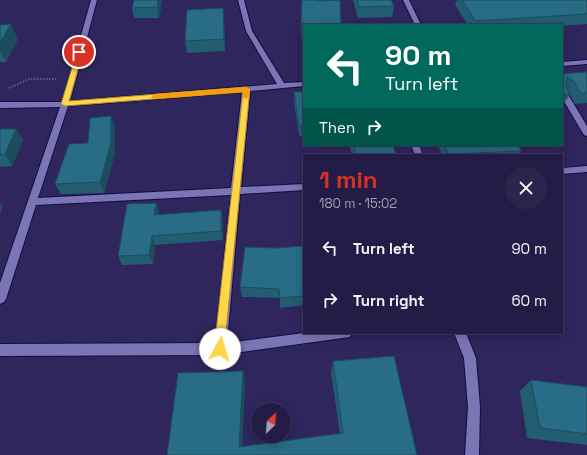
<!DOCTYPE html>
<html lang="en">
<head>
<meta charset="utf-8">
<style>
  body { margin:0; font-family:"Space Grotesk",sans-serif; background:#2a254d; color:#f1f3f6; height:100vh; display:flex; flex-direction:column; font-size:15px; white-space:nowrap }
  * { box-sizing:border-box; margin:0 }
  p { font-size:13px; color:#a2a1b3 }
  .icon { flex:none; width:22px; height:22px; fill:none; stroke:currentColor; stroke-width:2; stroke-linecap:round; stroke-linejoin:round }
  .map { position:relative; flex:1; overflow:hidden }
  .side { position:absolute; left:303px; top:154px; width:260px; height:180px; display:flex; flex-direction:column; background:#221c46; border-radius:0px; box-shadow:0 2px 10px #0003,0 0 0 1px #3f3a5f }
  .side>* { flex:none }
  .guide { position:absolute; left:303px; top:24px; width:260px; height:122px; border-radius:0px; box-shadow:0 2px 10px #0003,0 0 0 1px #3f3a5f; background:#00695c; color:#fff; overflow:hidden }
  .needle { width:26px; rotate:25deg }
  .fabs { position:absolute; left:251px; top:403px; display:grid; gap:8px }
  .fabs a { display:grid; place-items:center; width:40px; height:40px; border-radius:50%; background:#221c46; box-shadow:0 2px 10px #0003,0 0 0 1px #3f3a5f; font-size:20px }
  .pin { position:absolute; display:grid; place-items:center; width:34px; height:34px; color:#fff; margin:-17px; border:2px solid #fff; border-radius:50%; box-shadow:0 1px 4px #0007 }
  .me { position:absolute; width:44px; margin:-22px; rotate:6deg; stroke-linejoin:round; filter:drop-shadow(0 0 3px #0008) }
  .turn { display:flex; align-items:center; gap:14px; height:84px; padding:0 16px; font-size:18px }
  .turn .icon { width:52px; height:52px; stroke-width:2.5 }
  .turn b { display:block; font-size:28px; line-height:34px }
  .then { display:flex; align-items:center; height:38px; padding:0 16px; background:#0003; gap:8px; font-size:15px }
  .round { display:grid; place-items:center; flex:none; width:42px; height:42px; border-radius:21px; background:#2a254d }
  .head { display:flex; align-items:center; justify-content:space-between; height:68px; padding:0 16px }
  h1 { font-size:24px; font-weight:600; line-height:30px; color:#d93025 }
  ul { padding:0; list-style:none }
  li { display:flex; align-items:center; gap:12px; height:52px; padding:0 16px }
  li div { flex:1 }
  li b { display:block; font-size:15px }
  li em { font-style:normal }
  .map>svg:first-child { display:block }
</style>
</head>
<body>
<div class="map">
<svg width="587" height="455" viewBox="0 0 587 455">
  <rect width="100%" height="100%" fill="#2e265d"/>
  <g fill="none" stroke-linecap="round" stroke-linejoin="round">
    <defs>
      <g id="street">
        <path d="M91,0H97L70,101L277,84L246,31L238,0H244L252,31L284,83L304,82V86L250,91L241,187L304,184V190L240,194L227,343L304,333H352L350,337L220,355L0,356V344L215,343L231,195L36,205L6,299L4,302L0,304V283L60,107L0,108V102H62ZM242,92L231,188L38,198L68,106Z"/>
        <path d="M403,0H409L421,25H415Z"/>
        <path d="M587,60V64L562,66V62Z"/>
        <path d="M562,89L566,91L587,126V136L584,135L562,98Z"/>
        <path d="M411,145H419L423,155H415Z"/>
        <path d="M587,166V172L562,174V168Z"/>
        <path d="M454,333H466L476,358L480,407L479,455H465L468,407L464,358Z"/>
      </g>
    </defs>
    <use href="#street" stroke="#170a41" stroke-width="2"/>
    <path stroke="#625c8d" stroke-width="2" stroke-dasharray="1.5 1.5" stroke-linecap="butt" d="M9,88L29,79H56"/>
    <use href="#street" fill="#7a76b6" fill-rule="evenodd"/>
  </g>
  <g fill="#225d72">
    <path d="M134,0H162L159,18H134L132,8Z"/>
    <path d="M302,0L304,25V38H301Z"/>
    <path d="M353,0H391L394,6L392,17L358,18Z"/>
    <path d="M457,0H587V24L562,26V25H468L455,5Z"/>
    <path d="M224,20L225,51L187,53L185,41Z"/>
    <path d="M0,25L18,39L6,62H0Z"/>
    <path d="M587,72V103L575,104L569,93L570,94L564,104L562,105V74Z"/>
    <path d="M294,92H304V136H299L294,102Z"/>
    <path d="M111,116L115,126V153L104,193L61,194L55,184Z"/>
    <path d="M0,129L23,140L12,166L0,167Z"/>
    <path d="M309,145H324L309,146Z"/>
    <path d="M349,145H393L396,155H352Z"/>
    <path d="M438,145H518L521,151L520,155H442Z"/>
    <path d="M156,203L159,212V215L223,220V240L155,245L153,264L122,265L118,256Z"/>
    <path d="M304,246V305L280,308V298L242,297L240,287L277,248Z"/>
    <path d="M333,361L417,455H167L243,371L245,382L242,447L340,434L331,372Z"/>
    <path d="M531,380L587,387V445L527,438L520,391Z"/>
  </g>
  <g fill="#1c4c5d">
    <path d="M158,0H162L159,18L157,7Z"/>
    <path d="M223,8L224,20L225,51L224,39Z"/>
    <path d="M11,24L18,39L6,62L0,51V43Z"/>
    <path d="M111,116L115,126V153L104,193L100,182Z"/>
    <path d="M16,129L23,140L12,166L5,154Z"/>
    <path d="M0,203L3,206L0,215Z"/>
    <path d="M156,203L159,212L158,225L154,215Z"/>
    <path d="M221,210L223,220V240L221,231Z"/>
    <path d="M152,236L155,245L153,264L149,255Z"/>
    <path d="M243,371L245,382L242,455L239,447Z"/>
  </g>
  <g fill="#286c85" stroke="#1c4c5d">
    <path d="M134,0H158L157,7L132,8Z"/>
    <path d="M302,0H319V1L340,0L341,25H304V26H301Z"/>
    <path d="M357,0H391L394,6L359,7Z"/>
    <path d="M462,0H587V14L476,21Z"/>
    <path d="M223,8L224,39L185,41L187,10Z"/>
    <path d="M11,24L0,43V25Z"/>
    <path d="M587,72V93H581L573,80L567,77L566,88L570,94L562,95V74Z"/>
    <path d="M294,92H304V126H299Z"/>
    <path d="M111,116V142L100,182L55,184L69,144L88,143L90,118Z"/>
    <path d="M0,129H16L5,154L0,155Z"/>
    <path d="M353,145H393L396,155H356Z"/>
    <path d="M445,145H518L521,151L448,154Z"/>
    <path d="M156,203L154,215L221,210V231L152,236L149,255L118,256L127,204Z"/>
    <path d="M304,246V296L280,298L279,289L240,287L245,247L277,248Z"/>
    <path d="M394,356L417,455H167L178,373L243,371L239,447L343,433L333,361Z"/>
    <path d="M531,380L587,387V434L540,428Z"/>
  </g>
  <path fill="#ffd54a" stroke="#a68a30" d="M77,51L83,52L69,101L246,87L250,89L224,352L220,354L216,352L214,349L243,92L65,106L61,104Z"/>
  <path fill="#f59e0b" d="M246,87L250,89L249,97L246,99L242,97L243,92L155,99L151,97L155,94Z"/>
</svg>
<div class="fabs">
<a><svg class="needle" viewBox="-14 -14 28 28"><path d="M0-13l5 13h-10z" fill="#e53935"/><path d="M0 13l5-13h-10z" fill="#a2a1b3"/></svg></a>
</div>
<div class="pin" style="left:79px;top:52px;background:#d93025"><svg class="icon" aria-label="arrive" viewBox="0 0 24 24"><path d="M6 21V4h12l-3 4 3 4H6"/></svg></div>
<svg class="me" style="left:220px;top:349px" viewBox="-20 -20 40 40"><circle r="19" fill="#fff"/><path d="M0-13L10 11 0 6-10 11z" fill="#ffd54a"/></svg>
<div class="guide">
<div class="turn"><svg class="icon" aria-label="left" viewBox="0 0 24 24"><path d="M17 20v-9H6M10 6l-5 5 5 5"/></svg><div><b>90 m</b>Turn left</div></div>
<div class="then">Then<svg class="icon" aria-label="right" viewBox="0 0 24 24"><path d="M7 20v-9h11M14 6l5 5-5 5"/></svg></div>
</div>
<section class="side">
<div class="head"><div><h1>1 min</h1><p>180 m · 15:02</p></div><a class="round"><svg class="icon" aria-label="close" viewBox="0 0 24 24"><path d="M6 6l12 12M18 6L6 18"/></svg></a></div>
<ul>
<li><svg class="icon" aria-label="left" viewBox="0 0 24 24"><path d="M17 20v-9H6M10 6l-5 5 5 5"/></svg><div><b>Turn left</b></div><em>90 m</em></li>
<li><svg class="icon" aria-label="right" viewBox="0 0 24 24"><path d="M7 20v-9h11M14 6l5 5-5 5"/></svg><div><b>Turn right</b></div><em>60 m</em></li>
</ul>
</section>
</div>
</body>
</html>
